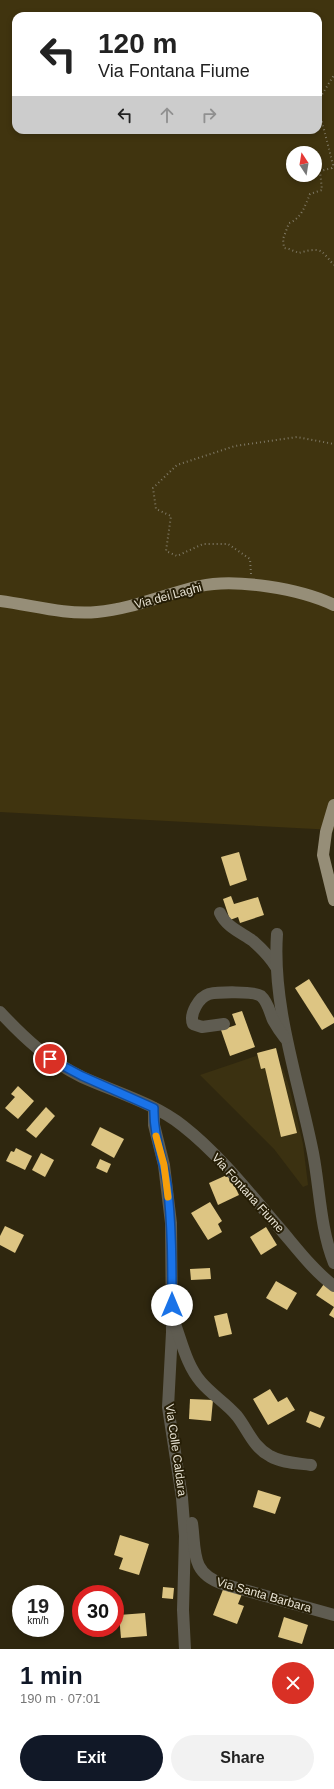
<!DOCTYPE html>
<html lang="en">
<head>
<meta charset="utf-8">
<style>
  body { margin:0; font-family:Arial,sans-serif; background:#f2f2f2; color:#222; height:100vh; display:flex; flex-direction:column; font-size:15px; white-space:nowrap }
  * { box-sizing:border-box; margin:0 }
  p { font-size:13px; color:#767676 }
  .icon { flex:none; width:22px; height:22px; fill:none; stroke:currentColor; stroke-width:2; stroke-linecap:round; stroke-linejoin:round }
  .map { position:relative; height:1649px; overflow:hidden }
  .panel { display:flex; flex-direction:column; background:#fff; flex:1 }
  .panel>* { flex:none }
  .guide { position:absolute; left:12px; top:12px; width:310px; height:122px; border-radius:12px; box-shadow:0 2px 6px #0003; background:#fff; color:#222; overflow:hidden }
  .needle { width:26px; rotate:348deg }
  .controls { position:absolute; left:286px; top:146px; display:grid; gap:8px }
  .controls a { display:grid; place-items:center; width:36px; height:36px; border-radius:50%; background:#fff; box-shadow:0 2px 6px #0003; font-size:20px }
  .speed { position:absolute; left:12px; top:1585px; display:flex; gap:8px; font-size:20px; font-weight:700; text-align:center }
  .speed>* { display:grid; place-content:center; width:52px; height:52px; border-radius:50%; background:#fff; box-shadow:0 2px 6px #0003; line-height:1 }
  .speed small { font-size:10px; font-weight:400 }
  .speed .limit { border:6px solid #d22; background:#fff; color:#111 }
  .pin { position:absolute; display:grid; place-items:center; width:34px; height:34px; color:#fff; margin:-17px; border:2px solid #fff; border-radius:50%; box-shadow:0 1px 4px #0007 }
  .me { position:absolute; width:44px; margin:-22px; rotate:0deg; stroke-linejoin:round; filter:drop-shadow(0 0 3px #0008) }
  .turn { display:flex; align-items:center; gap:14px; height:84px; padding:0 20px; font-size:18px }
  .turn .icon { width:52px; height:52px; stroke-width:2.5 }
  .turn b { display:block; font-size:28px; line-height:34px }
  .lanes { display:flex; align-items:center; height:38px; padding:0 20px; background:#0003; justify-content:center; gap:20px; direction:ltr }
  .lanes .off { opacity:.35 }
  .round { display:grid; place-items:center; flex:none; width:42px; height:42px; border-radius:21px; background:#f2f2f2 }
  .head { display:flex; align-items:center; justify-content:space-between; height:68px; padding:0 20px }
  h1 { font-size:24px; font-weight:700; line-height:30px; color:#111827 }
  .primary-button { display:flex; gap:8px; margin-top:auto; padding:8px 20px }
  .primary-button a { flex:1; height:46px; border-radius:24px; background:#111827; color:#fff; font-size:16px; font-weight:700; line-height:46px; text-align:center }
  .primary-button a+a { background:#f2f2f2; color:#222 }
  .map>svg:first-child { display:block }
</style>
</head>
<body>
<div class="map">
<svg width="334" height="1649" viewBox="0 0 334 1649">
  <rect width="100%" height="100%" fill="#2f270f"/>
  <path fill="#3b3111" d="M271,1051L284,1071L290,1090L303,1144L308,1185L303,1187L274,1149L200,1075Z"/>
  <path fill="#40340f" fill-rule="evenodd" d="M0,0H334V830L0,812ZM16,16H318V130H16ZM293,153H315V175H293Z"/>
  <g fill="#ddc583">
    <path d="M239,852L247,880L230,886L221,857Z"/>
    <path d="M231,896L234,904L258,897L264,915L240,923L238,917L230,920L223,899Z"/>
    <path d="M309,979L334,1018V1023L322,1030L295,988Z"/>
    <path d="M242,1011L255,1047L230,1056L221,1030L236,1025L232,1014Z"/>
    <path d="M276,1048L297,1133L281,1137L265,1068L261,1069L257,1053Z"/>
    <path d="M18,1086L34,1101L18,1119L5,1108L15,1097L11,1094Z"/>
    <path d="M46,1107L55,1116L36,1138L26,1130Z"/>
    <path d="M100,1127L124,1139L114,1158L91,1145Z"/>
    <path d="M16,1148L32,1156L25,1170L6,1161L11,1151L14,1152Z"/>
    <path d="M41,1153L54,1160L45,1177L32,1170Z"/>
    <path d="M100,1159L111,1164L107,1173L96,1168Z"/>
    <path d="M229,1174L239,1195L218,1205L209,1183Z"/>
    <path d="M210,1202L222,1221L218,1224L222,1232L208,1240L191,1213Z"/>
    <path d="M5,1226L24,1235L15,1253L0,1245V1236Z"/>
    <path d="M266,1227L277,1245L261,1255L250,1237Z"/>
    <path d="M210,1268L211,1279L191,1280L190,1269Z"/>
    <path d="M276,1281L297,1293L287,1310L266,1298Z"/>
    <path d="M324,1284L334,1290V1318L329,1315L334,1307L316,1295Z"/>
    <path d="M227,1313L232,1334L219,1337L214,1316Z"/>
    <path d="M270,1389L278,1402L287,1397L295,1410L268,1425L253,1399Z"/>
    <path d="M190,1399L213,1400L211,1421L189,1419Z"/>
    <path d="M310,1411L325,1417L320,1428L306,1422Z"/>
    <path d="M258,1490L281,1497L275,1514L253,1507Z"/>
    <path d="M120,1535L149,1544L139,1575L119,1569L123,1558L114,1555Z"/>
    <path d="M163,1587L174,1588L173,1599L162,1598Z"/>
    <path d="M224,1587L242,1594L238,1604L244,1606L237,1624L213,1615Z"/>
    <path d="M145,1613L147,1636L121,1638L119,1615Z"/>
    <path d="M284,1617L308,1625L302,1644L278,1637Z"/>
  </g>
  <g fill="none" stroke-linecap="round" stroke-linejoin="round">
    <g stroke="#7e7864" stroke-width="2" stroke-dasharray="1 3" stroke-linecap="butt">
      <path d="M318,101L334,75"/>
      <path d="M318,106L333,165L332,168L320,171L322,190L310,194C305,206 301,219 289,223L283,239L284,248L289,249L299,253C305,251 317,248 322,252C326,255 330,261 334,265"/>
      <path d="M251,574L250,559L228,544H203L177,556L166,551L171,516L156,509L153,488L177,465L235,446L297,437L334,444"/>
    </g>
    <g stroke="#5f5c51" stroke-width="12">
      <path d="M220,913C226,927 242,933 253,941C262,949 270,957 276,967"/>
      <path d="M277,934C272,1007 299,1082 313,1153C320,1189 320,1228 334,1263"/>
      <path d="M0,1012C25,1039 49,1061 82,1077C115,1092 154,1103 183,1126C220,1155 251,1195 282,1231C298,1250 314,1271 334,1286"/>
      <path d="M224,1024L202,1027L193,1024C189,1014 199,997 209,994C218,992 254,991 261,996C268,1002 270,1013 273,1020C277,1027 281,1033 285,1038"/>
      <path d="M154,1108V1125L164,1165L171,1223L172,1332L168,1407L182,1498L185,1536L183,1610L185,1649"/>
      <path d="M175,1324C182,1343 187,1366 201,1382C212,1395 226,1403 237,1416C248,1430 253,1447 270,1456C282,1463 297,1463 311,1465"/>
      <path d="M192,1523C196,1551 190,1573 223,1584L334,1615"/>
    </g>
    <g stroke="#968e78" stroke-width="12">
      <path d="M0,601C32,605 64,615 97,612C132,609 165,594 200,586C236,578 301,589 334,605"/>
      <path d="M334,805L326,832L323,855L334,900"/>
    </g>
  </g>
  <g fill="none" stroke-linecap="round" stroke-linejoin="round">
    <defs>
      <path id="route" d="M50,1059L82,1076L154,1108C153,1134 163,1158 167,1183C172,1224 172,1264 172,1305"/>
    </defs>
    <use href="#route" stroke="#114b97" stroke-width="10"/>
    <use href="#route" stroke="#1a73e8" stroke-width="7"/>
    <path stroke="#f59e0b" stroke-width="7" d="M156,1136L164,1165L168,1197"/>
  </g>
  <g text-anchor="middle" stroke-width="4" stroke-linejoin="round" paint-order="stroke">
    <g font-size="12" fill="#e8e3d4" stroke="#261e06">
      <text transform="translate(168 596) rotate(-15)" y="4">Via dei Laghi</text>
      <text transform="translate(248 1193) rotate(48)" y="4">Via Fontana Fiume</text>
      <text transform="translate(176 1450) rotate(82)" y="4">Via Colle Caldara</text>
      <text transform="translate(264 1595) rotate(16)" y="4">Via Santa Barbara</text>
    </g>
  </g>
</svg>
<div class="controls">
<a><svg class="needle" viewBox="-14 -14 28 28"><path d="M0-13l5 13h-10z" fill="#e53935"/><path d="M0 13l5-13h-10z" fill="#767676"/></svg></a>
</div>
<div class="speed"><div>19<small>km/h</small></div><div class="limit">30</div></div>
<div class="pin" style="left:50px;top:1059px;background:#d93025"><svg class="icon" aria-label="arrive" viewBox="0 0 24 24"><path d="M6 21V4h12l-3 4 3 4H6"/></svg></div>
<svg class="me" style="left:172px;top:1305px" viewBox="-20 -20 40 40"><circle r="19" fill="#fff"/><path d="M0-13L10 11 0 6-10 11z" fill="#1a73e8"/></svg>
<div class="guide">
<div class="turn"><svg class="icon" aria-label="left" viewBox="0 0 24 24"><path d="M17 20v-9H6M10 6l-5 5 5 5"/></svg><div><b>120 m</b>Via Fontana Fiume</div></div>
<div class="lanes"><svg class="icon" aria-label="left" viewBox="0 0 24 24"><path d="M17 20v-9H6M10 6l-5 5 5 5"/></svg><svg class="icon off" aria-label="ahead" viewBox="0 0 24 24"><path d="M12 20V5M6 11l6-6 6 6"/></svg><svg class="icon off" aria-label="right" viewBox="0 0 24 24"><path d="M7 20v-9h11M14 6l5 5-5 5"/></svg></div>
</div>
</div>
<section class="panel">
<div class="head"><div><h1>1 min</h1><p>190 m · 07:01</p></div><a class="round" style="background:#d93025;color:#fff"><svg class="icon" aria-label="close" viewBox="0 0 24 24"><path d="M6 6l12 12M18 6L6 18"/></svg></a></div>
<div class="primary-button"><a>Exit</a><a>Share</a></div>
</section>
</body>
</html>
